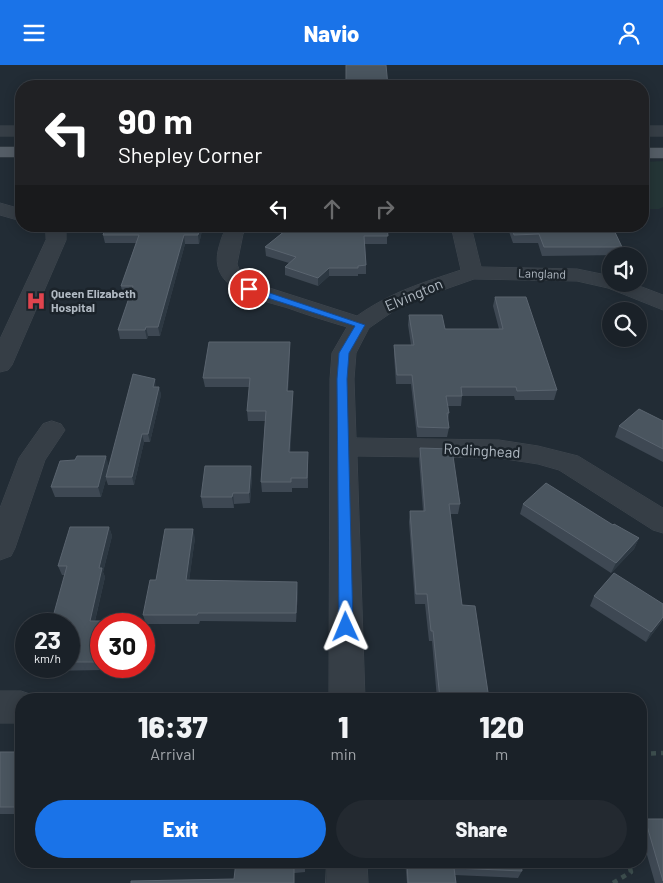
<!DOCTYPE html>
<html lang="en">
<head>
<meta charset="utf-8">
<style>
  body { margin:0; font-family:Barlow,sans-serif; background:#232930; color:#f1f3f6; height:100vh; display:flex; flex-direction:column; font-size:19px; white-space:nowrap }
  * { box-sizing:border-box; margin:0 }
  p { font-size:16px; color:#9fa3a8 }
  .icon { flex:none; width:28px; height:28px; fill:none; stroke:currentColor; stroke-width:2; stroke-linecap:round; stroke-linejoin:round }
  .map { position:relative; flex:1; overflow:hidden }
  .sheet { position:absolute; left:15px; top:628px; width:632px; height:175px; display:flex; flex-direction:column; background:#1a2128; border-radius:20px; box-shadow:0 2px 12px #0003,0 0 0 1px #383e45 }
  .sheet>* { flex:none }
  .top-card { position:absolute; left:15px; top:15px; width:634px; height:152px; border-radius:20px; box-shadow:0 2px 12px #0003,0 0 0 1px #383e45; background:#202124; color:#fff; overflow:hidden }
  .controls { position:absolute; left:602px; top:182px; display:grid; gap:10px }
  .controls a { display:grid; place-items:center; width:45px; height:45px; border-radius:50%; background:#1a2128; box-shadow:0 2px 12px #0003,0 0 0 1px #383e45; font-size:25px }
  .speed { position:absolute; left:15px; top:548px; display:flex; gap:10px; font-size:25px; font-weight:700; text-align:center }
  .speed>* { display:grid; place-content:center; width:65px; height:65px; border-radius:50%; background:#1a2128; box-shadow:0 2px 12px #0003,0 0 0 1px #383e45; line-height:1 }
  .speed small { font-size:12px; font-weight:400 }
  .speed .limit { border:8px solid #d22; background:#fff; color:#111 }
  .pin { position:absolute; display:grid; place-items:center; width:42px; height:42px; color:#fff; margin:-21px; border:2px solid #fff; border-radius:50%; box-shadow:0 1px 5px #0007 }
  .me { position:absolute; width:55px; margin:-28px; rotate:359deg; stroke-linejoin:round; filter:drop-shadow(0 0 4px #0008) }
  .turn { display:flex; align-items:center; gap:18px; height:105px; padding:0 20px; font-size:22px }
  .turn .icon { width:65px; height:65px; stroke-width:2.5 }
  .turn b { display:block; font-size:35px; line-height:42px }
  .lanes { display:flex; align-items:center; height:48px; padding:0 20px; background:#0003; justify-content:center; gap:25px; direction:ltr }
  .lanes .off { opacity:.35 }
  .eta { display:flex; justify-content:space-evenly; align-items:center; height:85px; text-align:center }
  .eta b { font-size:30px; font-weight:800; line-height:35px }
  .button { display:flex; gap:10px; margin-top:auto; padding:10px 20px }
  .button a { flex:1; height:58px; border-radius:30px; background:#1a73e8; color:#fff; font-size:20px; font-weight:800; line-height:58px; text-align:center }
  .button a+a { background:#232930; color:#f1f3f6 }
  header { display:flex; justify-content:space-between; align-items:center; height:65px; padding:0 20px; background:#1a73e8; color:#fff; font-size:22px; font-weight:800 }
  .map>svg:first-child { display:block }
</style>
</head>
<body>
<header><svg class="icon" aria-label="menu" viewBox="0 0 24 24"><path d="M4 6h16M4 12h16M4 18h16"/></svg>Navio<svg class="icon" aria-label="person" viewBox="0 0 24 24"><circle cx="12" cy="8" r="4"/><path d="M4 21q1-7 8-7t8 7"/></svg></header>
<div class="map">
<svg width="663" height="818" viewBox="0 0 663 818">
  <rect width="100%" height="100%" fill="#222c35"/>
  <path fill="#243536" d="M663,96V142L659,144H643V97Z"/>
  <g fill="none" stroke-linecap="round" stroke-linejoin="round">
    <defs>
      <g id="minor">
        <rect x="0" y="61" width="21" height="10"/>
        <rect x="642" y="61" width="21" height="10"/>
        <path d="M0,138L21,144V156L0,150Z"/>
        <path d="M46,161H66V175L12,300L8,305L0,307V274L46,175Z"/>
        <path d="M251,161L243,169L237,199L240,207L257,219L357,251C391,227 422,218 461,205L451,161H471L481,202L577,204L611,211V219H634L663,230V245L608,223L577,216L474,214L423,232L395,245L369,263L356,288L354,314L356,373L499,375L538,381L578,391L663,443V468L653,465L559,405L538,399L499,393L357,391L365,634H329L330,314L332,288L347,262C327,256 307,250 288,243C258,234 207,225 219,182C221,175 223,167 228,161Z"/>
        <path d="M52,356L61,359L65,365L45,395L15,483L11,491L0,495V443L19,393L43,359Z"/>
        <path d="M0,626H21L33,630L35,634H21V658H0Z"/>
        <path d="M327,796H367L368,818H326Z"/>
      </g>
      <g id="major">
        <rect x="0" y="82" width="21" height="10"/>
        <rect x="642" y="83" width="21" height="10"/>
      </g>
    </defs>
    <use href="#minor" stroke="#3f474f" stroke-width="1"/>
    <use href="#major" stroke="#3f474f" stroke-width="1"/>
    <g stroke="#3d4e4e" stroke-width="4.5" stroke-dasharray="5 5" stroke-linecap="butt">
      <path d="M641,689L663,688"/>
      <path d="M613,818L631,807L628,796"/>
    </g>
    <use href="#minor" fill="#363e46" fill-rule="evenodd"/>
    <use href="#major" fill="#545d66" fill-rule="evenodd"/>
  </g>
  <g fill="#3e4853">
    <path d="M106,161H203L199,179H185L160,271H148L147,274H120L118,265L130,230H123L121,221L136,178H105L103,170Z"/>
    <path d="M291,161H403V162H387V179H365L366,200V209H358V211H329L318,221L285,210V202L289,198L266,191L265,182Z"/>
    <path d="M507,161H612L622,182L620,190L542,191L538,178H513Z"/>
    <path d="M495,232L557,325L554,335H515L514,331H462L461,341H448L449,348L448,356L449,363L447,372H417L411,319H396L394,290V280H411L408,260L409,250L445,264H499L493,241Z"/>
    <path d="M290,287L288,326L293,336L290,387L308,397V423H292V427H262L261,417L265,356H248L247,346L249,322H205L203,313Z"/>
    <path d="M156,322H159L161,330L150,377H144L134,420H108L106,414L101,432H55L51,422L109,400Z"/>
    <path d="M663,356V397L615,372L619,361Z"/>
    <path d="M420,383L460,439L458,449H450L462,540L489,634H437L432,576H429L425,539H415L409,457L410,446H423L419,394Z"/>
    <path d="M251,401L252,412L250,438L234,439V443H203L201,432Z"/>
    <path d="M523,439L613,460L639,473L634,484L611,508L520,449Z"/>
    <path d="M109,462L112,471L103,507L105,512L95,556H108L110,559H101V601H104L103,605L44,606L42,601H69V559L64,510H62L58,501Z"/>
    <path d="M195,473L189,515L298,526L296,557L200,556L199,559H146L143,550L156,515Z"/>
    <path d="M594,531L663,539V555L646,577L590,541Z"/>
    <rect x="0" y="687" width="21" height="62"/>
    <path d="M645,754H663V818H655L641,769V760Z"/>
    <path d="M305,796V807L234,814Z"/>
    <path d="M405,796H533L532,799L521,798L522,806L518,813L455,810L456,818H407Z"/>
  </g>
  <g fill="#2d3842">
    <path d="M200,161H203L199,179L198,170Z"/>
    <path d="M184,170L185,179L160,271L158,262Z"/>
    <path d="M329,203V211L318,221V213Z"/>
    <path d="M146,262L148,271L147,274L145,265Z"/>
    <path d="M290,277V287L287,336V326Z"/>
    <path d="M155,314L156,322H153Z"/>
    <path d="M159,322L161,330L150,377L148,369Z"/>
    <path d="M293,326V336L290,397L289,387Z"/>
    <path d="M142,369L144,377L134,420L132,412Z"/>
    <path d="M106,391L109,402L106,412V414L101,432L98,422Z"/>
    <path d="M251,401L252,412L250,438L249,428Z"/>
    <path d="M233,428L234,439V443L232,432Z"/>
    <path d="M109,462L112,471L103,507L105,512L93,564L90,556L99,503Z"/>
    <path d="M193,464L195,473L188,524L186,515Z"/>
    <path d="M639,473L634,484L611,508L616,498Z"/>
    <path d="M297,517L298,526L296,557V548Z"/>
    <path d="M663,552V555L646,577L651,567Z"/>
  </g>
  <g fill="#4a555f" stroke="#5a646f">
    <path d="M346,0H386L388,21H346Z"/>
    <path d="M106,161H200L198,170H184L158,262H146L145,265H118L133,221H121L139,170H103Z"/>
    <path d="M291,161H387L388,171H364L366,200L358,201V203H329L318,213L285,202L296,192L265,182Z"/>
    <path d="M512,161H612L622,182H544L539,169L514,170Z"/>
    <path d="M495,232H526L557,325L517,326L516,322H461L462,331H446L449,348H447L449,363L418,362L412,310H397L394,280H414L409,250H442L445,264H503Z"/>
    <path d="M209,277H290L287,326H293L289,387H308L307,413H291V417H261L266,346H247L250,313H203Z"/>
    <path d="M133,309L155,314L153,322H159L148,369H142L132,412H106Z"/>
    <path d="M639,344L663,356V384L619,361Z"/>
    <path d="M420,383L452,384L460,439H449L462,540L475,541L489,634H440L433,566H431L427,529H416L410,446H425Z"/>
    <path d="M77,391H106L98,422H51L60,396L75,395Z"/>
    <path d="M205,401H251L249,428H233L232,432H201Z"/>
    <path d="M546,418L613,460L614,459L639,473L616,498L523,439Z"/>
    <path d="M70,462H109L99,503H102L90,556H108V559H101V589L100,597H69V559H51L67,501H58Z"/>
    <path d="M165,464H193L186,515L297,517L296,548H198L197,550H143L150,515H156Z"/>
    <path d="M614,508L663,539V552L651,567L594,531Z"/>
    <rect x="0" y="687" width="21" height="55"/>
    <path d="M645,754H663V816Z"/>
    <path d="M236,796H304V801H294V818H131V816L234,814Z"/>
    <path d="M407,796H521L522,806L454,803L456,818H408Z"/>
  </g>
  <path fill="#1a73e8" stroke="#114b97" d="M246,222H252L365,260L349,288L347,314L353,562L351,566L346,568L341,566L339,562L337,314L339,288L355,261L246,226Z"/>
  <defs>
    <symbol id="hospital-bare" viewBox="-9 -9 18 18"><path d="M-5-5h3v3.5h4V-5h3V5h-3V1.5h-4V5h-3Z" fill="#e0444e" stroke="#1b232a" stroke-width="2.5" paint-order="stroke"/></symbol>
  </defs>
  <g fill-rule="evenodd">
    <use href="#hospital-bare" x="22" y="222" width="28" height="28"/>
  </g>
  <g text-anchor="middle" stroke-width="5" stroke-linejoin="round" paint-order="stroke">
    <g font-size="12" fill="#b0b9c2" stroke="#1b232a">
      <text transform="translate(542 209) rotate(2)" y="4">Langland</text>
    </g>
    <g font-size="12" font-weight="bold" fill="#b0b9c2" stroke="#1b232a" text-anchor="start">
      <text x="51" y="233">Queen Elizabeth<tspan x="51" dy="14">Hospital</tspan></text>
    </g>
    <g font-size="15" fill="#b0b9c2" stroke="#1b232a">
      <text transform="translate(414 230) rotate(-23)" y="5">Elvington</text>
      <text transform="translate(482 386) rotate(3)" y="5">Rodinghead</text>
    </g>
  </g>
</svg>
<div class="controls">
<a><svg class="icon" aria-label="sound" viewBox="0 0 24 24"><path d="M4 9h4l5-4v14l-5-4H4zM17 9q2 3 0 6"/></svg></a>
<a><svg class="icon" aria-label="search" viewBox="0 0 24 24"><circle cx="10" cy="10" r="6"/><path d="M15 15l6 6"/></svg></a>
</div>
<div class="speed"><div>23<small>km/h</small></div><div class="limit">30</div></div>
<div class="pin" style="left:249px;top:224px;background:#d93025"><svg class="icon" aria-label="arrive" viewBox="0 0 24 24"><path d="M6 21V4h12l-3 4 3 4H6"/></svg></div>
<svg class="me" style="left:346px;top:562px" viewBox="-20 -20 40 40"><path d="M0-17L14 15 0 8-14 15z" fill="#1a73e8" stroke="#fff" stroke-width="4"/></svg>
<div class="top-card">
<div class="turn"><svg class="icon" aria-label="left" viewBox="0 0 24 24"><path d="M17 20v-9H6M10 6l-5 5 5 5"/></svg><div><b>90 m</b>Shepley Corner</div></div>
<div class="lanes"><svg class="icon" aria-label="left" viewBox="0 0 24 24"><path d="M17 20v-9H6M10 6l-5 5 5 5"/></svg><svg class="icon off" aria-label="ahead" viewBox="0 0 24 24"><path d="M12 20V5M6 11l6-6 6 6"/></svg><svg class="icon off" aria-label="right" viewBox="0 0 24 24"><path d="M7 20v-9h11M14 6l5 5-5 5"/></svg></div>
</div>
<section class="sheet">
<div class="eta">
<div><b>16:37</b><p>Arrival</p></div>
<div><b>1</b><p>min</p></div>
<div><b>120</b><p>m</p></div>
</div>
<div class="button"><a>Exit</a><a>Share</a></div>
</section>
</div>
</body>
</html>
